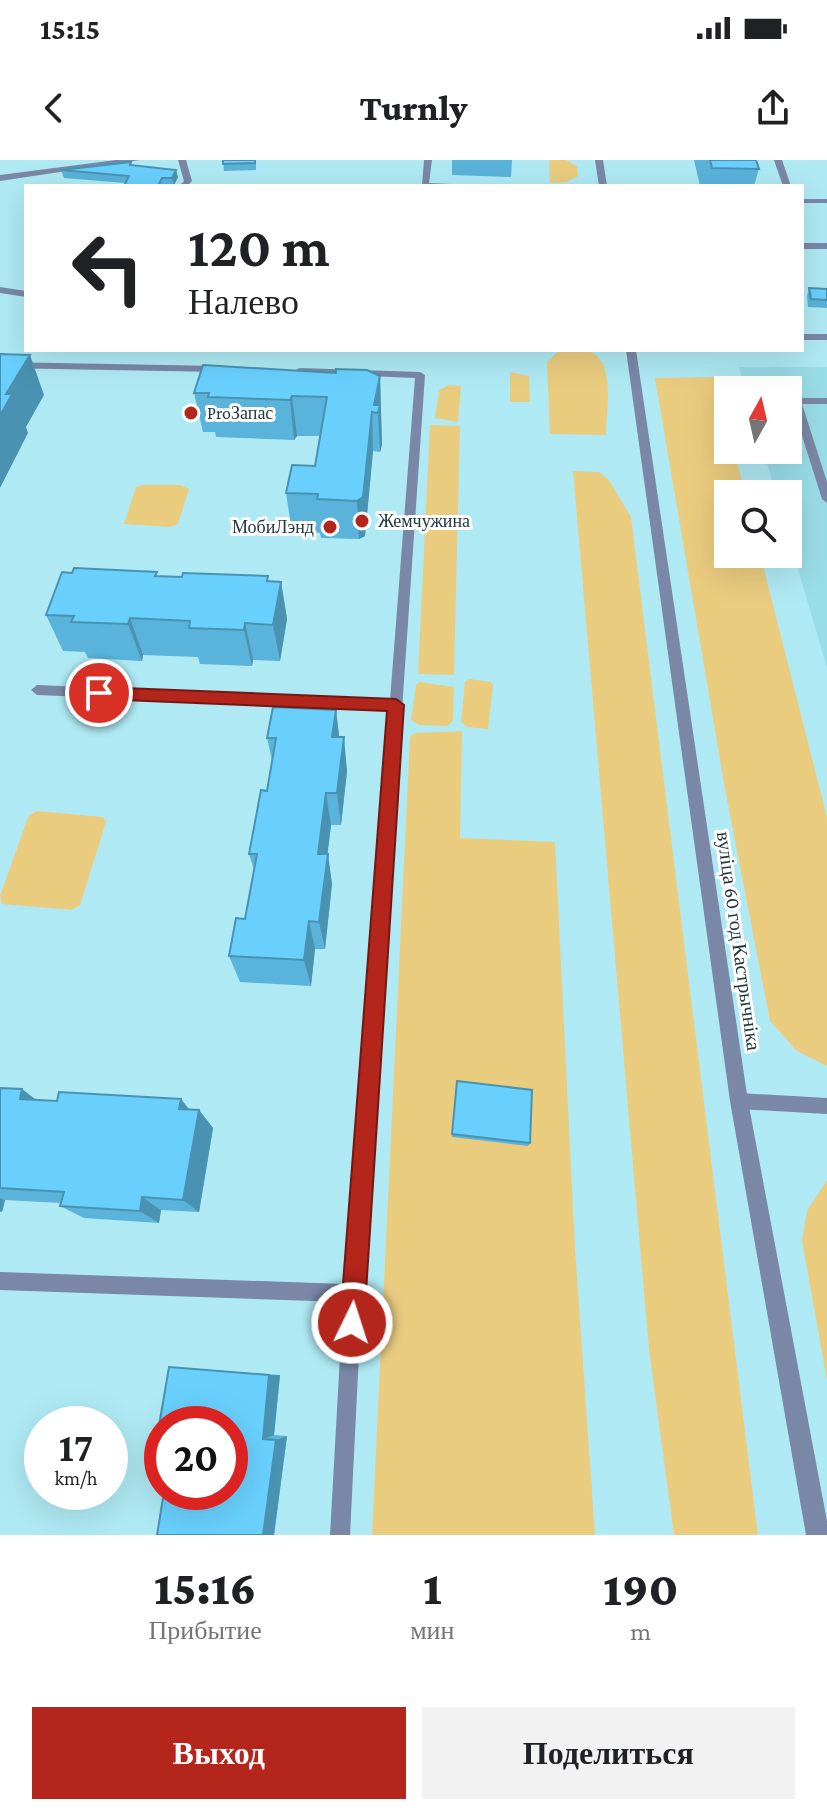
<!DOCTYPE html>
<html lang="ru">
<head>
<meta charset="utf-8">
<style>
  body { margin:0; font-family:"Crimson Pro",serif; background:#f2f2f2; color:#202124; height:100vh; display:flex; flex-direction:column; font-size:30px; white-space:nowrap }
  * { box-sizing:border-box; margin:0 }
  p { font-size:26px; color:#757577 }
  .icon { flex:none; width:44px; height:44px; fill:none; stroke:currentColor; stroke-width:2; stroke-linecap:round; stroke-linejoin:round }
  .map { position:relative; height:1375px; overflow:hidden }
  .sheet { display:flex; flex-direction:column; background:#fff; flex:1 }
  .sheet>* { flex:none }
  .top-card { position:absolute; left:24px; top:24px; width:780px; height:168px; border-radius:0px; box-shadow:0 8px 32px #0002; background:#fff; color:#202124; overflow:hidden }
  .needle { width:52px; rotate:8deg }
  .fabs { position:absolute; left:714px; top:216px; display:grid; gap:16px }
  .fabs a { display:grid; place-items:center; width:88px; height:88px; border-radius:0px; background:#fff; box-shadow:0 8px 32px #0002; font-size:40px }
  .speed { position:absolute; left:24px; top:1246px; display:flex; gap:16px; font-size:40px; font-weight:700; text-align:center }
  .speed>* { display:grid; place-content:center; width:104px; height:104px; border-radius:50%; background:#fff; box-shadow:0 8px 32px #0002; line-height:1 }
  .speed small { font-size:20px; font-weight:400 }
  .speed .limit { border:12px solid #d22; background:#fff; color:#111 }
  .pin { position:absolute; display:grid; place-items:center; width:68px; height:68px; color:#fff; margin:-34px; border:4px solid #fff; border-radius:50%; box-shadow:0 2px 8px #0007 }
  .me { position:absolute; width:88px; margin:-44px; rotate:4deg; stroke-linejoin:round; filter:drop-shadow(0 0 6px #0008) }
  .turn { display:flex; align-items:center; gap:28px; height:168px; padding:0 32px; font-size:36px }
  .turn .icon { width:104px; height:104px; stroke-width:2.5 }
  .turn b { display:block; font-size:56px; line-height:68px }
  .eta { display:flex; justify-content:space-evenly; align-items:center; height:136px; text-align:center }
  .eta b { font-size:48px; font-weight:800; line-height:56px }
  .cta { display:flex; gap:16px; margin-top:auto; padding:16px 32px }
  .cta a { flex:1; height:92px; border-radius:0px; background:#b4251c; color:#fff; font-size:32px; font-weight:800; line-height:92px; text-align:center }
  .cta a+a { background:#f2f2f2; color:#202124 }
  .status { display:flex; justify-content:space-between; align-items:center; height:56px; padding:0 40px; background:#fff; direction:ltr }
  .status svg { height:22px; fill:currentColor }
  header { display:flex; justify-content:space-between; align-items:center; height:104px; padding:0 32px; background:#fff; font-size:36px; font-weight:800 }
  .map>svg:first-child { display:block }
</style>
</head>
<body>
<div class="status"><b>15:15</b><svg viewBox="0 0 49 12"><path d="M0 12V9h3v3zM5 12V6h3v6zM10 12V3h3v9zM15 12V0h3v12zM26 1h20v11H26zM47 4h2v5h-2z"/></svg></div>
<header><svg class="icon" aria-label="back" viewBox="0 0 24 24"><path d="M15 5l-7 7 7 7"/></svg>Turnly<svg class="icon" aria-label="share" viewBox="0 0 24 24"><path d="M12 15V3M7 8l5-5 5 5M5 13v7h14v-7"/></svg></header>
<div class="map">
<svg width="827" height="1375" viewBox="0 0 827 1375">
  <rect width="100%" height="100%" fill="#afeaf4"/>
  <path fill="#99dde9" d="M739,207H827V508L788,375V334H776L763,290H788V230H745Z"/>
  <g fill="#eacc7f">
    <path d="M549,0H566L577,6L578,16L567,22L550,23Z"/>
    <path d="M560,190C570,190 583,188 591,192C616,204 606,253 606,275L550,274L547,202Z"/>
    <path d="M510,212L529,216L530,242H510Z"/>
    <path d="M716,217L728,266V290H734L745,334H728V394H760L827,657V906L797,891L770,861L725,629L655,218Z"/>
    <path d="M449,225L461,226L458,262L435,258L439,230Z"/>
    <path d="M430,265L460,266L454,515L418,514Z"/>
    <path d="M573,311L599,312L609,320L631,357L758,1375H674L649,1190Z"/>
    <path d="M143,325H181L189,329L178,364L170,367L124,364L136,327Z"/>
    <path d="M469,519L491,522L493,526L488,569L467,567L461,562L465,522Z"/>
    <path d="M419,522L454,527L453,561L447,566L419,565L411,560L416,525Z"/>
    <path d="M462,571L460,678L555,682L575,1089L595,1375H372L410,577L415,573Z"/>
    <path d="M37,651L103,657L106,662L80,745L72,750L2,744L0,736L28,657Z"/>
    <path d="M827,1020V1220L802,1081L807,1051Z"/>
  </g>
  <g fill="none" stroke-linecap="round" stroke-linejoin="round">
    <g fill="#7a87a7" fill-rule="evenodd">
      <path d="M178,0H186L192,21L187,26H179L184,21Z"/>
      <path d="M424,0H432L429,23L451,24L455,26H422Z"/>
      <path d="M774,0H782L791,26H783Z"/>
      <rect x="802" y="39" width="25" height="4"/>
      <path d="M0,202L220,206L225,209L220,212L0,208Z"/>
      <path d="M300,208L420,212L425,215L362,1133L350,1375H330L343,1142L0,1130V1112L345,1124L389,550L37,535L31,530L37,525L390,540L415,218L297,213V209Z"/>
      <path d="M827,238V244H802L827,322V343L822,339L791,241L796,238Z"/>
      <path d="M739,933L827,938V954L739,949L733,947L731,941L733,935Z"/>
    </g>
    <g fill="#7a87a7" fill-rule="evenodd">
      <path d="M116,0H140L0,21V15Z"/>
      <rect x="802" y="83" width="25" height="6"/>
      <path d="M0,127L26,131V137L0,133Z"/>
      <rect x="802" y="174" width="25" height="6"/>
    </g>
    <g fill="#7a87a7" fill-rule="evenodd">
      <path d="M595,0H603L607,26H599Z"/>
      <path d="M626,190H636L748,941L827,1361V1375H806L730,941Z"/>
    </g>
  </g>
  <g fill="#5ab3da">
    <path d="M223,0H256V10L224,11Z"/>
    <path d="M452,0H512L511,17L452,15Z"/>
    <path d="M694,0H756L759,9L754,26H700Z"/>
    <path d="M131,6L178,17L174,25L124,26L125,23L64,18L61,10Z"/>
    <path d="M809,128L827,129V148L808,147L807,136Z"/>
    <path d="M380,216L382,285L380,292L373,291L365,376L359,379L321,378L320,373L292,372L286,333L315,306L320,276H297L294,280L216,277L215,272H203L194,233Z"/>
    <path d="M158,416L281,422L287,459L280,501L253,500L252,506L200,504L198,497L143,495L142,501L88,498L85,492L63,491L46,455Z"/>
    <path d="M336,550L339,577L347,611L341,665H331L327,694L332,724L325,789H315L311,826L240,822L229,796L245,759L254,709L249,694L267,631L272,600L267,578Z"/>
    <path d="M457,921L530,983L528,986L452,977Z"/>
    <path d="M0,928L36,940L199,950L213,968L199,1052L161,1050L159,1063L84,1058L60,1046L61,1043L5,1040L2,1052H0Z"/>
    <path d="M169,1207L280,1215L274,1275L287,1276L274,1375L230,1264Z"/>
  </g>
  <g fill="#4a92b1">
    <path d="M176,10L178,17L174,25L172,18Z"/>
    <path d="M30,195L44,235L26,267L28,273L0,328V256L6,234Z"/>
    <path d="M380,216L382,285L380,292L378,253L374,245Z"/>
    <path d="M292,236L297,276L294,280L290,240Z"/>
    <path d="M372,252L373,291L365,376L359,379L357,341Z"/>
    <path d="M281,422L287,459L280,501L273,465Z"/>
    <path d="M130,458L143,495L142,501L128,464Z"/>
    <path d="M245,463L253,500L252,506L244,470Z"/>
    <path d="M336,550L340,584L332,577Z"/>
    <path d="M344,577L347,611L341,665L337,633Z"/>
    <path d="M326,633L331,665L324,724L318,694Z"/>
    <path d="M328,694L332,724L325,789L319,762Z"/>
    <path d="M309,761L315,789L311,826L304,800Z"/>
    <path d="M22,929L48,949L20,939Z"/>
    <path d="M181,939L196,958L179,949Z"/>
    <path d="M199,950L213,968L199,1052L183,1040Z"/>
    <path d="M142,1037L161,1050L159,1063L140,1051Z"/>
    <path d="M0,1038L5,1040L2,1052L0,1051Z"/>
    <path d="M269,1215H280L274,1275L263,1279Z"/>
    <path d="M287,1276L274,1375H263L276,1280Z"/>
  </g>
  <g fill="#69d0fd" stroke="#4a92b1" stroke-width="2">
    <path d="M223,0H255V3L223,4Z"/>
    <path d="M710,0H756L759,9L712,8Z"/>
    <path d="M131,2L130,5L176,10L172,18H162L158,26H124L129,16L61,10Z"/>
    <path d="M809,128L827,129V140L811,139Z"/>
    <path d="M0,194L30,195L6,234H12L0,256Z"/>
    <path d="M203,205L336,213V209L367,210L380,216L374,245H380L378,253L372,252L363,337L357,341L317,339L318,334L286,333L292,305L315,306L327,237L292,236L290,240L208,237L209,233H194Z"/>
    <path d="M74,408L157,412L155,416L182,417L183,413L268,416L267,421L281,422L273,465L245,463L244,470L189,468L190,461L130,458L128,464L71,462L74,456L46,455L62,412L72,413Z"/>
    <path d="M273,547L336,550L332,577H344L337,633H326L318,694H328L319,762L309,761L304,800L229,796L236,758L245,759L257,694H249L261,630L267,631L276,578H267Z"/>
    <path d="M457,921L532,930L530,983L452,974Z"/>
    <path d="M0,928L22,929L20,939L57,941L59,932L181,939L179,949L199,950L183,1040L142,1037L140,1051L60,1046L64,1032L0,1028Z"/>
    <path d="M169,1207L269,1215L263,1279L276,1280L263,1375H157L164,1332H230V1264H162V1284L156,1283Z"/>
  </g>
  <path fill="#b4251c" stroke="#751812" stroke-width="2" d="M99,527L396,539L404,545L364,1163L360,1171L352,1175L343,1171L340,1163L387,551L99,539L90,533Z"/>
  <g fill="#b4251c" stroke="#fff" stroke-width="3">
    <circle cx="191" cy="253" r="8"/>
    <circle cx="362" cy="361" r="8"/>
    <circle cx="330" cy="367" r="8"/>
  </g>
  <g text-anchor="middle" stroke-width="6" stroke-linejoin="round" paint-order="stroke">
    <g font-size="18" fill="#223a3e" stroke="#fff" text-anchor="start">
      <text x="207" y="259">ProЗапас</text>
      <text x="378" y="367">Жемчужина</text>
      <text x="314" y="373" text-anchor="end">МобиЛэнд</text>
    </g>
    <g font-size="20" fill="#223a3e" stroke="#fff">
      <text transform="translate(739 781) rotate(82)" y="7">вуліца 60 год Кастрычніка</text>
    </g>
  </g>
</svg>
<div class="fabs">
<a><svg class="needle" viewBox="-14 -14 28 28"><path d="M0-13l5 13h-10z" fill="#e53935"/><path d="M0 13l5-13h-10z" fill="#757577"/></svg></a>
<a><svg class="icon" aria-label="search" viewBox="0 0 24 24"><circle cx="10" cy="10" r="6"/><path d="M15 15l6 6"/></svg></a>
</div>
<div class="speed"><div>17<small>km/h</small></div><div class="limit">20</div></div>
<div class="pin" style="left:99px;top:533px;background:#d93025"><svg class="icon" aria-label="arrive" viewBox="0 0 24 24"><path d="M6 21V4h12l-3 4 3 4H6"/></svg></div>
<svg class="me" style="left:352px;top:1163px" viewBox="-20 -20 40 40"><circle r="17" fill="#b4251c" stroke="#fff" stroke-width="3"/><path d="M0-11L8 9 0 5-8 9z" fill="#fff"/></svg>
<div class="top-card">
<div class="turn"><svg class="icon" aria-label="left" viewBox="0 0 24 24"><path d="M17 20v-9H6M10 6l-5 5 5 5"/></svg><div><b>120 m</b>Налево</div></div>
</div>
</div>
<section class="sheet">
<div class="eta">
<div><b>15:16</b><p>Прибытие</p></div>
<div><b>1</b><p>мин</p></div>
<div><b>190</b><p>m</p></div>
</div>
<div class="cta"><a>Выход</a><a>Поделиться</a></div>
</section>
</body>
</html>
